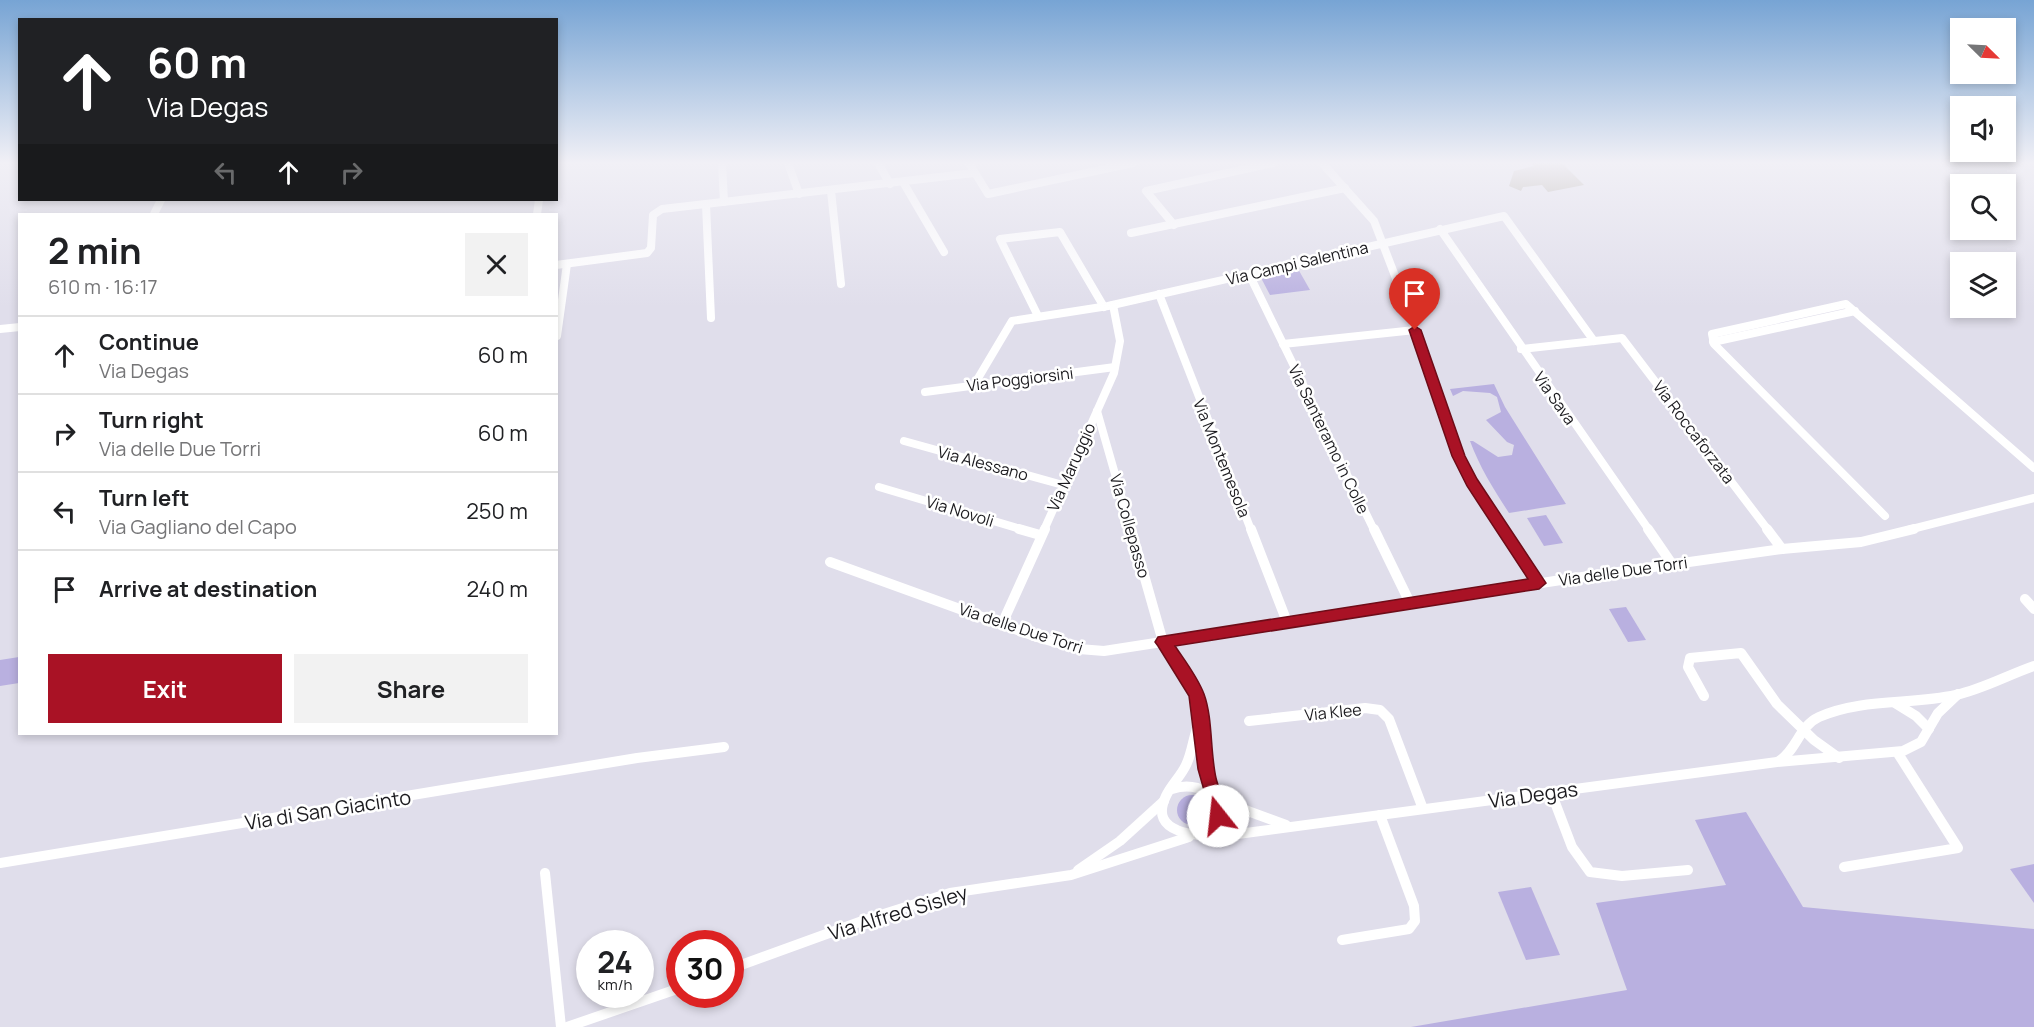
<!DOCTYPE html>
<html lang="en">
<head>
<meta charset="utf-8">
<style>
  body { margin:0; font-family:Manrope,sans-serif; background:#f2f2f2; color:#202124; height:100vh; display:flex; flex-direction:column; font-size:22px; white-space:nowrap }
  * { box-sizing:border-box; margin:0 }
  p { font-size:20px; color:#757577 }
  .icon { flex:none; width:33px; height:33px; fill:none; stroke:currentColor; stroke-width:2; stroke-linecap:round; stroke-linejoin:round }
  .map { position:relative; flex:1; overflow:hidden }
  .panel { position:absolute; left:18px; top:213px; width:540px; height:522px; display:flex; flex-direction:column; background:#fff; border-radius:0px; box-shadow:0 3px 9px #0003 }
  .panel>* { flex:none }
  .banner { position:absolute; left:18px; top:18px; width:540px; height:183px; border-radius:0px; box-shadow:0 3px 9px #0003; background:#202124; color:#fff; overflow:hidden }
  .needle { width:39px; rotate:114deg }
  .buttons { position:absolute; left:1950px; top:18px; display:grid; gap:12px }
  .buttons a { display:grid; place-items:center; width:66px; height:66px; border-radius:0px; background:#fff; box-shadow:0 3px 9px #0003; font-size:30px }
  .speed { position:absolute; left:576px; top:930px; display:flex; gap:12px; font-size:30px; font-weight:700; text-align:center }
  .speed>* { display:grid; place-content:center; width:78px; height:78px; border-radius:50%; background:#fff; box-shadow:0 3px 9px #0003; line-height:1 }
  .speed small { font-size:15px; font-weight:400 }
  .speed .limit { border:9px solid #d22; background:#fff; color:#111 }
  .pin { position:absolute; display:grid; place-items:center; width:51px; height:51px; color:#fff; margin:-62px -26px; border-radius:50% 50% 50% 0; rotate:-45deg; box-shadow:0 0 6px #0007 }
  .pin .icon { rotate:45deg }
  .me { position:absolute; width:66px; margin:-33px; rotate:344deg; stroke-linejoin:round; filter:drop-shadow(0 0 4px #0008) }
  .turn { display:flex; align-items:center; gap:21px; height:126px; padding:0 30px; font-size:27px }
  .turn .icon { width:78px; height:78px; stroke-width:2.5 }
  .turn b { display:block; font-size:42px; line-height:51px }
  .lanes { display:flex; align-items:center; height:57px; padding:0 30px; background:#0003; justify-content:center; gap:30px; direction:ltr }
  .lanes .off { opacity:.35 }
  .round { display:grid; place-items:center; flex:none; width:63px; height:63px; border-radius:0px; background:#f2f2f2 }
  .summary { display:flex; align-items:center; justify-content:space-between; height:102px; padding:0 30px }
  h1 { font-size:36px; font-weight:700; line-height:45px }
  .primary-button { display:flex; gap:12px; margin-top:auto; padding:12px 30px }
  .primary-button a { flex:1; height:69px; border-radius:0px; background:#a91225; color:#fff; font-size:24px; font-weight:700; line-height:69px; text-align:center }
  .primary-button a+a { background:#f2f2f2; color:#202124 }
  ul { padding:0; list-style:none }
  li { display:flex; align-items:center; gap:18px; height:78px; padding:0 30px; border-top:2px solid #e0e0e0 }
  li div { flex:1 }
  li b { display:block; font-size:22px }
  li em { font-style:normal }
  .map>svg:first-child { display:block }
</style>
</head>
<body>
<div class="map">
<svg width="2034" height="1027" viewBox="0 0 2034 1027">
  <rect width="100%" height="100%" fill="#e0deeb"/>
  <g fill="#b9b0e0">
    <path d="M1297,267L1310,290L1270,295L1260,276Z"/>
    <path d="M1494,384L1505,407L1566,504L1509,513C1494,490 1480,468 1470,441H1473L1498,457L1512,455L1514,445L1507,442L1486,420L1501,412L1497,397L1490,393L1463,391L1453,396L1450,389Z"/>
    <path d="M1546,515L1563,543L1544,546L1527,518Z"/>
    <path d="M1626,607L1646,640L1628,642L1609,609Z"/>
    <path d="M19,657V683L0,686V660Z"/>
    <circle cx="1192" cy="810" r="15"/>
    <path d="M1746,812L1803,907L2034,929V1027H1411L1627,990L1596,903L1726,885L1695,820Z"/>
    <path d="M2034,864V903L2010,869Z"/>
    <path d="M1531,887L1560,955L1526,960L1498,892Z"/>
  </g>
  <path fill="#aaa398" d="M1532,163H1562L1584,185L1548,192L1542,185L1523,187L1521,191L1509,186L1514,171L1534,166Z"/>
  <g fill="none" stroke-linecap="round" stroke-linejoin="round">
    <g stroke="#fff" stroke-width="8">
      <path d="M722,163L724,202"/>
      <path d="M788,163L799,194"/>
      <path d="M878,163L890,184"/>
      <path d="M969,163L988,194L1133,163"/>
      <path d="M1322,163L1374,221L1428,362L1459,457L1504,530"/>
      <path d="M903,182L944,252"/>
      <path d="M831,191L841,284"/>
      <path d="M706,204L711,318"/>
      <path d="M154,214L161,200"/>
      <path d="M537,214L539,200"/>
      <path d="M1174,225L1146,191L1273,163"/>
      <path d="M1440,229L1649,530"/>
      <path d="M1131,233L1345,188"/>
      <path d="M556,265L647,253L651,248L653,215L662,209L974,173"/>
      <path d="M1249,274L1374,530"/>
      <path d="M1159,294L1251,530"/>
      <path d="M1038,316L1000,239L1060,232L1104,307"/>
      <path d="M0,329L20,327"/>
      <path d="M557,336L567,264"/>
      <path d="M1713,342L1855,311"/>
      <path d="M1283,344L1415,330"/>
      <path d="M1521,349L1622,338L1768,530"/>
      <path d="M974,385L1012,321L1108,306L1504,216L1594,341"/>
      <path d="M925,392L1115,367"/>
      <path d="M1097,411L1131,530"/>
      <path d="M904,441L1063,485"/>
      <path d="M879,487L1024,530"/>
      <path d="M1885,516L1714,344L1712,334L1846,304L2034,468"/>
      <path d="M1044,530L1114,373L1120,341L1113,305"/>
      <path d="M1908,530L2034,498"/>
    </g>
    <g stroke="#fff" stroke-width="10">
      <path d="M1019,529L1040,535"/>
      <path d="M1131,529L1163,642L1188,677L1197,696L1211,794"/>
      <path d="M1251,529L1287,622"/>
      <path d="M1374,529L1410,603"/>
      <path d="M1503,529L1539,583"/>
      <path d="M1648,529L1672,564"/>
      <path d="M1767,529L1782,549"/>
      <path d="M830,562L1037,637L1079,649L1104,651L1561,580L1782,549L1861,542L1914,529"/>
      <path d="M2025,599L2034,609"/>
      <path d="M1002,624L1045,529"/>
      <path d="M1704,696L1688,667L1690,658L1741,653L1777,704L1814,740L1839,758"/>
      <path d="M1895,703L1916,716L1929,729"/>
      <path d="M1200,721C1193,735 1193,751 1186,765C1181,776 1171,785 1166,796C1147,835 1199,836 1223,836L1777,762L1903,751L1921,742L1938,713L1958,694"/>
      <path d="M1249,721L1365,708L1380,710L1389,719L1423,809"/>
      <path d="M1779,761C1797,750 1799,726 1819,717C1862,698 1911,705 1956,695C1983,689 2008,675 2034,666"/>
      <path d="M1172,789C1208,777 1238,812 1202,836"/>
      <path d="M1551,792L1572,847L1590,872L1622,876L1688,870"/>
      <path d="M1215,799L1286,825"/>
      <path d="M0,863L637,758L724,747"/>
      <path d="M1844,867L1958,848L1897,752"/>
      <path d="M1078,870L1120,841L1164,801"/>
      <path d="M545,873L561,1027"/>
      <path d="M1342,940L1409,929L1415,921L1414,906L1380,815"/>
      <path d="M730,969L865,920L950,893L1071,875L1189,837"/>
      <path d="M567,1027L680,988"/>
    </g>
  </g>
  <linearGradient id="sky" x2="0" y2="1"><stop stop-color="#77a4d4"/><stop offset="0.53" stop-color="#f1f0f6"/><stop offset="1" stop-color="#f1f0f6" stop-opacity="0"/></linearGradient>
  <rect width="2034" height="307" fill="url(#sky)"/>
  <path fill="#a91225" stroke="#6e0c18" stroke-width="1.5" d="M1415,326L1421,330L1465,456L1477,479L1546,583L1539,589L1175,646C1185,661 1197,676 1204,694C1213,719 1210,751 1216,778C1219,793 1231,806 1224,822L1218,824L1213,822L1198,769L1189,696L1158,646L1155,642L1158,637L1528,579L1467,486L1452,456L1409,330Z"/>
  <g text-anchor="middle" stroke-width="5" stroke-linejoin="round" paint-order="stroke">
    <g font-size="16" fill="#1b1a1e" stroke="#fff">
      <text transform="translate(1297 263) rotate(-13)" y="6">Via Campi Salentina</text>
      <text transform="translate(1020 379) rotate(-7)" y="6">Via Poggiorsini</text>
      <text transform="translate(1555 398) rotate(55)" y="6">Via Sava</text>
      <text transform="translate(1694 432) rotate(53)" y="6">Via Roccaforzata</text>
      <text transform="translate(1329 439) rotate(64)" y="6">Via Santeramo in Colle</text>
      <text transform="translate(1222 458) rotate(68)" y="6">Via Montemesola</text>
      <text transform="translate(983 463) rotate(15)" y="6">Via Alessano</text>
      <text transform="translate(1071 467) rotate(-66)" y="6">Via Maruggio</text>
      <text transform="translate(960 511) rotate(17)" y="6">Via Novoli</text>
      <text transform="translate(1130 526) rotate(74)" y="6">Via Collepasso</text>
      <text transform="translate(1623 571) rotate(-8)" y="6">Via delle Due Torri</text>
      <text transform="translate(1021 628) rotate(18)" y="6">Via delle Due Torri</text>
      <text transform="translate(1333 712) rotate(-6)" y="6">Via Klee</text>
    </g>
    <g font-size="20" fill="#1b1a1e" stroke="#fff">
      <text transform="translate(1533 795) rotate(-8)" y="7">Via Degas</text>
      <text transform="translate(328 810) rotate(-9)" y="7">Via di San Giacinto</text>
      <text transform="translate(898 913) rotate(-17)" y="7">Via Alfred Sisley</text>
    </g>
  </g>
</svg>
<div class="buttons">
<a><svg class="needle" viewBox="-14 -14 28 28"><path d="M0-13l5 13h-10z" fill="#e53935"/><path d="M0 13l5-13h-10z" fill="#757577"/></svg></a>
<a><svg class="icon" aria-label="sound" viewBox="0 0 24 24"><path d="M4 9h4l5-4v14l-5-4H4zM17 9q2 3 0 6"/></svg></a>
<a><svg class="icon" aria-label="search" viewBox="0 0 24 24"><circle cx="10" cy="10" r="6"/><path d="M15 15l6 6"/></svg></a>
<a><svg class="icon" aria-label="layers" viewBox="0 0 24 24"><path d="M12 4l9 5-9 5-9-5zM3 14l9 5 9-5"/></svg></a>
</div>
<div class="speed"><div>24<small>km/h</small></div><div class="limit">30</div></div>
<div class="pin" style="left:1415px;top:330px;background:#d93025"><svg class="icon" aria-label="arrive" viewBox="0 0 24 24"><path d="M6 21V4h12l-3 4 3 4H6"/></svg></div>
<svg class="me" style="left:1218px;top:816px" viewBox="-20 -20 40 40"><circle r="19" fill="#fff"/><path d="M0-13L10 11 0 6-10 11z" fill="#a91225"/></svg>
<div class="banner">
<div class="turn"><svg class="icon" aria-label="ahead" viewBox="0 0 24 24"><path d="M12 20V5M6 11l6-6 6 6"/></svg><div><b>60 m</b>Via Degas</div></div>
<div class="lanes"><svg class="icon off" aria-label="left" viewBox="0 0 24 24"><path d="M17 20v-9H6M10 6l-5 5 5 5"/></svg><svg class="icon" aria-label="ahead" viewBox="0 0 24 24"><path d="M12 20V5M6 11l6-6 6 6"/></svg><svg class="icon off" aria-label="right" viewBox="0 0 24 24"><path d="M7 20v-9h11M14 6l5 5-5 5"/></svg></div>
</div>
<section class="panel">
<div class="summary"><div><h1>2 min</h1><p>610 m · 16:17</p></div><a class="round"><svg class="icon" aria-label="close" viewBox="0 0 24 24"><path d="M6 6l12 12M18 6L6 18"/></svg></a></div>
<ul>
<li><svg class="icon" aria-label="ahead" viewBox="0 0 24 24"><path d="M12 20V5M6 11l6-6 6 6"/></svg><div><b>Continue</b><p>Via Degas</p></div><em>60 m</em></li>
<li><svg class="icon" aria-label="right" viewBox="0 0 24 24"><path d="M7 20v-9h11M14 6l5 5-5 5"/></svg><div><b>Turn right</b><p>Via delle Due Torri</p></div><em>60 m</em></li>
<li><svg class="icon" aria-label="left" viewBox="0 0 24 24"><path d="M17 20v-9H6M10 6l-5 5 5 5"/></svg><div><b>Turn left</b><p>Via Gagliano del Capo</p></div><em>250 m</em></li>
<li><svg class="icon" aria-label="arrive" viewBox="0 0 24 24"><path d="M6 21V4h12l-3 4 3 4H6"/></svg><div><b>Arrive at destination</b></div><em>240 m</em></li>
</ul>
<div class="primary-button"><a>Exit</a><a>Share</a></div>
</section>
</div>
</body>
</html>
